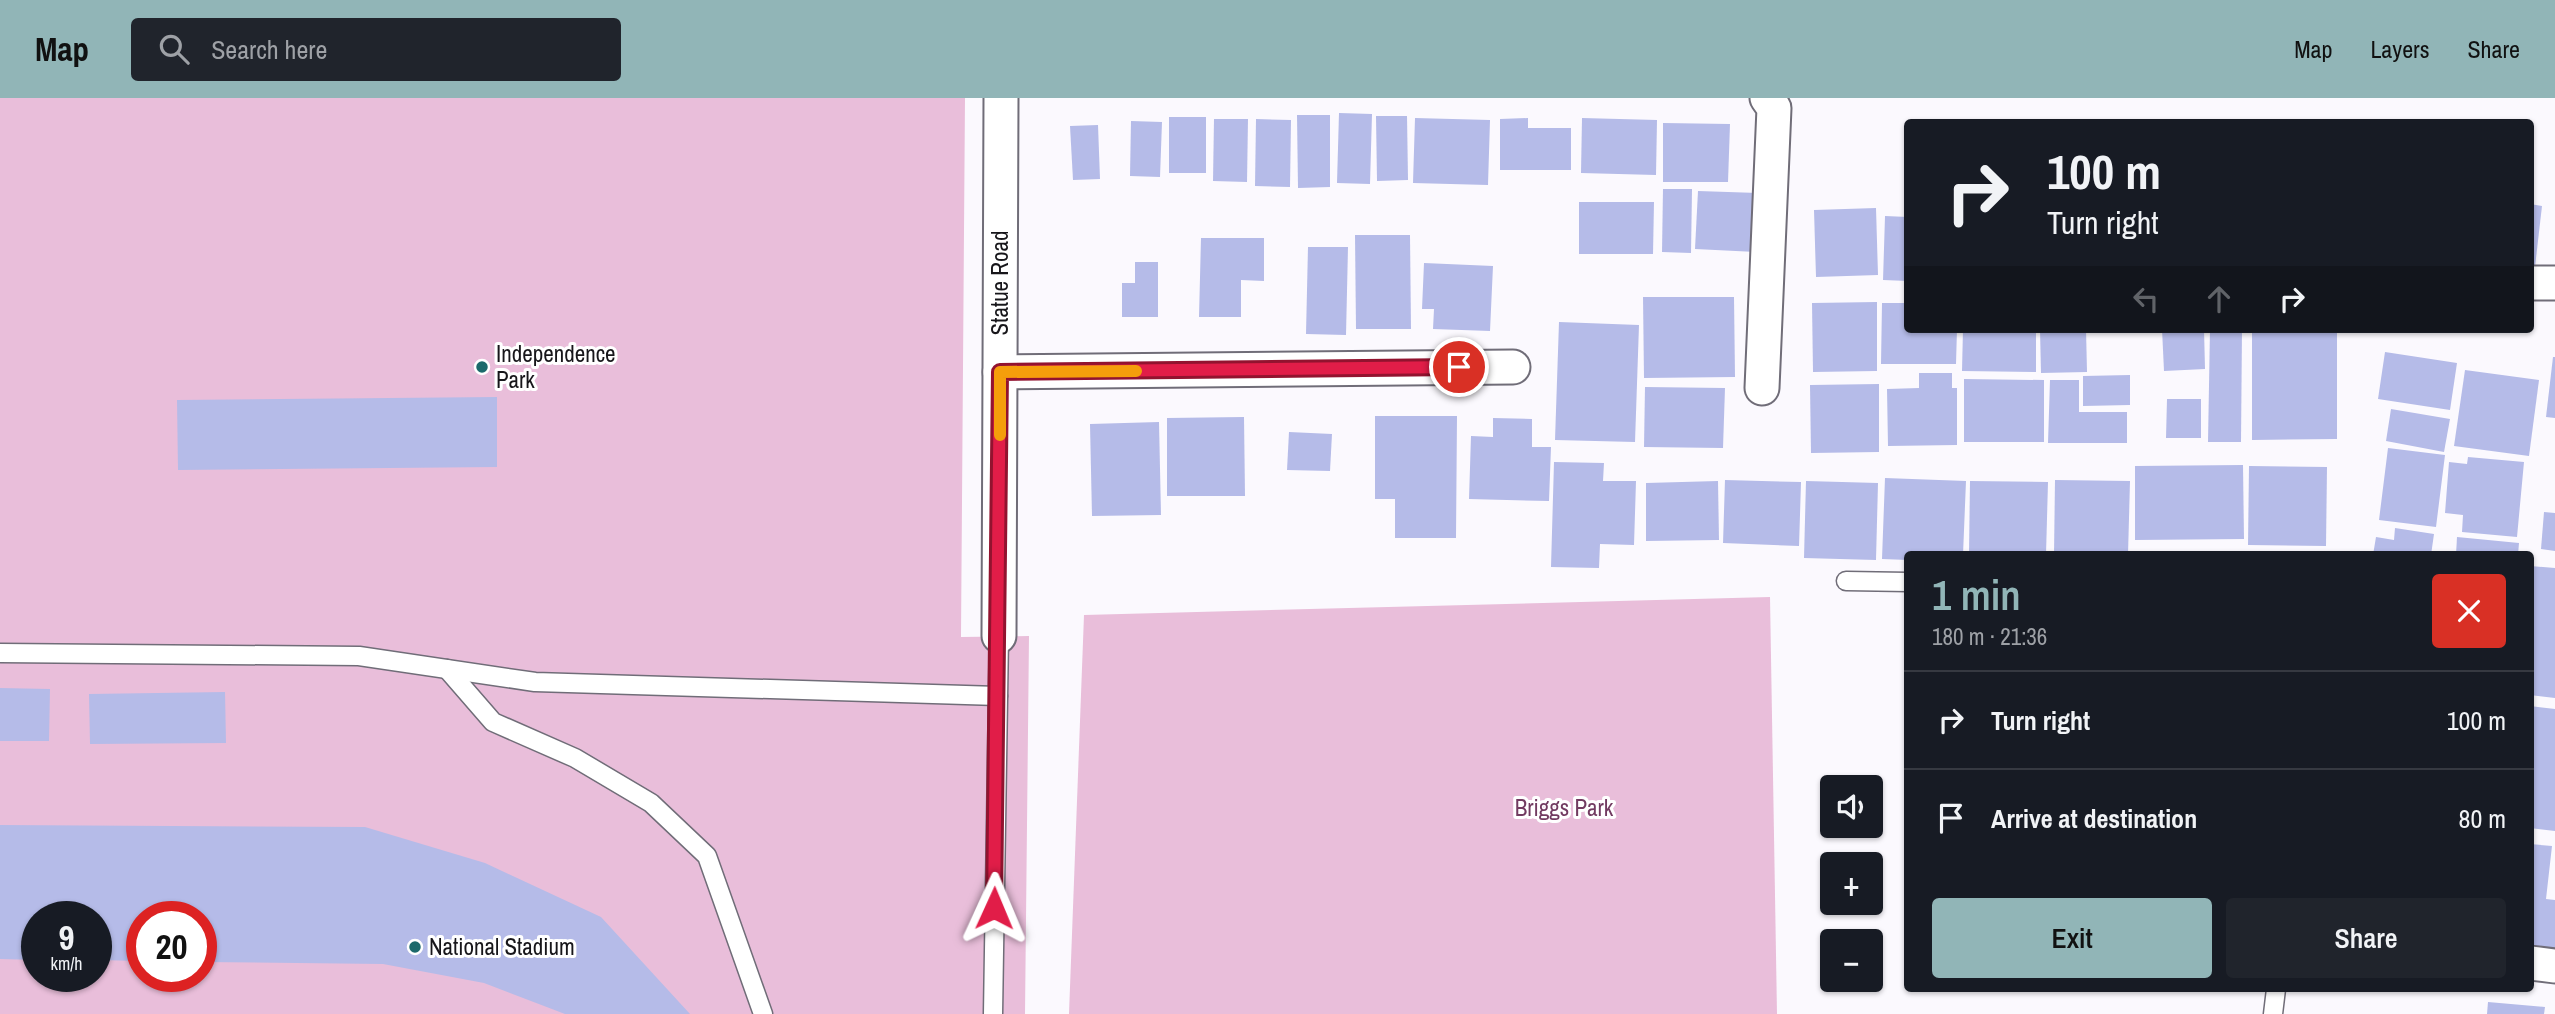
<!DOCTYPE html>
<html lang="en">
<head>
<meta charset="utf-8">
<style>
  body { margin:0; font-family:"Archivo Narrow",sans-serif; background:#20242c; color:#f1f3f6; height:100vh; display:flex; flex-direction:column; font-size:26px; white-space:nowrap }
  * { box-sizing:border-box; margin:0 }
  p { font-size:23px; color:#9ea1a6 }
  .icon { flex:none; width:38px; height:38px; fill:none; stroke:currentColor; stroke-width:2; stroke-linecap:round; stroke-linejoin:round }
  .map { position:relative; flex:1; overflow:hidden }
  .side { position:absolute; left:1904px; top:453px; width:630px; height:441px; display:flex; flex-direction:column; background:#171b24; border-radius:7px; box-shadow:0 2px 5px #0004 }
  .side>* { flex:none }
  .guide { position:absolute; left:1904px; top:21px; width:630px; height:214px; border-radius:7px; box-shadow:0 2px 5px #0004; background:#171b24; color:#f1f3f6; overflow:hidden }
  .fabs { position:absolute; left:1820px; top:677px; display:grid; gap:14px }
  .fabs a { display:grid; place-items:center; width:63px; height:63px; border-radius:7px; background:#171b24; box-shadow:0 2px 5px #0004; font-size:35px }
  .speed { position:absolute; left:21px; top:803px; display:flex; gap:14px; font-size:35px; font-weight:700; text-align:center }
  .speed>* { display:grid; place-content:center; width:91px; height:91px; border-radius:50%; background:#171b24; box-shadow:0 2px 5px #0004; line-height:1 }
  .speed small { font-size:18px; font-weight:400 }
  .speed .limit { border:10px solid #d22; background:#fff; color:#111 }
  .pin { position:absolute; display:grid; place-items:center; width:60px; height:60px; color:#fff; margin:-30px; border:4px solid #fff; border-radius:50%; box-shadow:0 2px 7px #0007 }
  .me { position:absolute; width:77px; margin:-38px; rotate:1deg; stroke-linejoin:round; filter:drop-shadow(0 0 5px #0008) }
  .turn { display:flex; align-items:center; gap:24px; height:147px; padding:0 28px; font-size:32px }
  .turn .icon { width:91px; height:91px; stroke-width:2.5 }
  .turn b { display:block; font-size:49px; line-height:60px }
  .lanes { display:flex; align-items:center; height:66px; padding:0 28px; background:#0003; justify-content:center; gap:35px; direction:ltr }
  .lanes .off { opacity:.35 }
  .round { display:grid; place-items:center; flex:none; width:74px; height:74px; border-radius:7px; background:#20242c }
  .overview { display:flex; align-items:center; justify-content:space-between; height:119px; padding:0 28px }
  h1 { font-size:42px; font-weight:600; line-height:52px; color:#91b5b7 }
  .action { display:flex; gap:14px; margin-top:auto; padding:14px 28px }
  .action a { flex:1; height:80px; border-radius:7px; background:#91b5b7; color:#111; font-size:28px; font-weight:600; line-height:80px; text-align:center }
  .action a+a { background:#20242c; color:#f1f3f6 }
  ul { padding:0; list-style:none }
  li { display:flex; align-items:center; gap:21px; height:98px; padding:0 28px; border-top:2px solid #363941 }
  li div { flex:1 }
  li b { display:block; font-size:26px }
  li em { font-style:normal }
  header { display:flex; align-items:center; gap:42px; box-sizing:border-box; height:98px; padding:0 35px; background:#91b5b7; color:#111 }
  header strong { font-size:33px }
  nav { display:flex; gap:38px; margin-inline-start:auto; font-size:24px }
  .search { width:490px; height:63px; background:#20242c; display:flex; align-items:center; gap:18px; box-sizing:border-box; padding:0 24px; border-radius:7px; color:#9ea1a6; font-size:26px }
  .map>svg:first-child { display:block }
</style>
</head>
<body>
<header>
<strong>Map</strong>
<div class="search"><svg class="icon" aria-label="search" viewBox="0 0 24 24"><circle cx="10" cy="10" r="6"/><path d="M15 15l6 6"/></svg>Search here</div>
<nav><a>Map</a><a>Layers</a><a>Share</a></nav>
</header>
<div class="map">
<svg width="2555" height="916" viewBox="0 0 2555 916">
  <rect width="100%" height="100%" fill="#fbf9fe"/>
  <g fill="#e9beda" fill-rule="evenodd">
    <path d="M0,0H965L961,539L1029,538L1025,916H0ZM37,819H96V878H37ZM142,819H201V878H142Z"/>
    <path d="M1770,499L1777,916H1069L1084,517Z"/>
  </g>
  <g fill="#b5bbe8">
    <path d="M1339,15L1372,16L1370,86L1337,85Z"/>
    <path d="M1297,17H1330V89L1298,90Z"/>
    <path d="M1376,18H1407L1408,82L1377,83Z"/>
    <rect x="1169" y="19" width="37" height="56"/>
    <path d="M1415,20L1490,22L1488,87L1413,85Z"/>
    <path d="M1528,20V30H1571V72H1500V21Z"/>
    <path d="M1582,20L1657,22L1656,77L1581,75Z"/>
    <path d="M1214,21H1248L1247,84L1213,83Z"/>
    <path d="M1256,21L1291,22L1290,89L1255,88Z"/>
    <path d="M1131,23L1162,24L1160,79L1130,78Z"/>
    <path d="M1663,25L1730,26L1728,84H1663Z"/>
    <path d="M1098,27L1100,81L1073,82L1070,28Z"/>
    <path d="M1663,91H1692L1691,155L1662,154Z"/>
    <path d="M1698,93L1758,95L1756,154L1695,151Z"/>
    <path d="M1579,104H1654L1653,156H1579Z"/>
    <path d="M2530,106L2542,108L2535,169H2530Z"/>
    <path d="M1876,110L1878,177L1816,179L1814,112Z"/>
    <path d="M1885,118L1908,119V183L1883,182Z"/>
    <path d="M1355,137H1410L1411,231H1356Z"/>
    <path d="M1201,140H1264V183L1241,182V219H1199Z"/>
    <path d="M1308,149H1348L1346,237L1306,236Z"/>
    <path d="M1135,164H1158V219H1122V185H1135Z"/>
    <path d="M1424,165L1493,168L1490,233L1433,231L1434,211H1422Z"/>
    <path d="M1643,199H1734L1735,279L1644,280Z"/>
    <path d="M1877,204V273L1813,274L1812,205Z"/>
    <path d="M1882,205H1908V231H1957L1956,266H1881Z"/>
    <path d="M1559,224L1639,227L1635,344L1555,342Z"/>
    <path d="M1963,231H2036V274L1962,273Z"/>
    <path d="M2040,231H2086L2087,274L2041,275Z"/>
    <path d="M2162,231H2204L2205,271L2164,273Z"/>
    <path d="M2210,231H2242L2241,344H2208Z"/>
    <path d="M2252,231H2337V341L2252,342Z"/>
    <path d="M2385,254L2457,265L2450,312L2378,301Z"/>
    <path d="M2553,259H2555V320L2546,319Z"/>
    <path d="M2465,272L2539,282L2529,358L2454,348Z"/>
    <path d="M1919,275H1952V290H1957V347L1888,348L1887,291L1919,290Z"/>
    <path d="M2130,277V307L2083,308V278Z"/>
    <path d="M1964,281L2044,282V344H1964Z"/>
    <path d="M2050,282H2079V314H2127V345H2048Z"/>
    <path d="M1879,286V354L1811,355L1810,287Z"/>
    <path d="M1645,289L1725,290L1723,350L1644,349Z"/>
    <path d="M497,299V369L178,372L177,302Z"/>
    <path d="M2167,301H2201V340H2166Z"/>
    <path d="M2391,311L2450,321L2444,354L2386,343Z"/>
    <path d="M1375,318H1457L1456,440H1395V401H1375Z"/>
    <path d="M1244,319L1245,398H1167V320Z"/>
    <path d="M1493,320L1532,321V349H1551L1549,403L1469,401L1471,338L1493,339Z"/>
    <path d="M1159,324L1161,417L1092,418L1090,326Z"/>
    <path d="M1289,334L1332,336L1330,373L1287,372Z"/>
    <path d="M2388,350L2445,357L2436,429L2379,422Z"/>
    <path d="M2468,359L2524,364L2517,439L2462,434L2463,417L2445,415L2449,364L2467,366Z"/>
    <path d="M1554,364L1604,365L1603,383H1636L1634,447L1600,446L1599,470L1551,469Z"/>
    <path d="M2243,367L2244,441L2135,442V368Z"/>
    <path d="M2249,368L2327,369L2326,448L2248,447Z"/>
    <path d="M1885,380L1966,383L1963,457H1908V462L1882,461Z"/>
    <path d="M1725,382L1801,384L1799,448L1723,445Z"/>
    <path d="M2055,382L2130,383L2128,457H2054Z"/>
    <path d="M1718,383L1719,442L1646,443V385Z"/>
    <path d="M1806,383L1878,385L1876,462L1804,460Z"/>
    <path d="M1970,383L2048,384L2046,457H1969Z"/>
    <path d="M2544,414L2555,415V453L2541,451Z"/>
    <path d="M2395,430L2434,436L2431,457H2373L2376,439L2394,442Z"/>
    <path d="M2457,439L2519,445L2518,457H2456Z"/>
    <path d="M2530,468L2555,470V600L2530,597Z"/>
    <path d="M0,590L50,591L49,643H0Z"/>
    <path d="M225,594L226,645L90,646L89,596Z"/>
    <path d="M2530,608L2555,611V733L2530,730Z"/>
    <path d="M0,727L365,729L485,765L601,819L690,916H565L484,885L383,866L201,864V819H142V863L96,862V819H37V862L0,861Z"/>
    <path d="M2530,746L2552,748L2546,801L2555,802V855L2530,853Z"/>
    <path d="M2488,904L2545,909L2544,916H2487Z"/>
  </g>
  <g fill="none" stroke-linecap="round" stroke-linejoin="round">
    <defs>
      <g id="service">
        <path d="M1846,483L1908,484"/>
        <path d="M0,555L359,558L535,584L998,598"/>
        <path d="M447,571L493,624L575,660L651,705L707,758L763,916"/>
        <path d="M993,916L999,538"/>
        <path d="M2273,916L2276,891"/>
      </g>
      <g id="minor">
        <path d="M2530,185H2555"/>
        <path d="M1000,274L1513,269"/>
        <path d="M1762,290L1774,10L1767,0"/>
        <path d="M999,538L1001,0"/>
        <path d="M2530,865L2555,868"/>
      </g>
    </defs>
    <use href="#service" stroke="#706d78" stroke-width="21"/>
    <use href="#minor" stroke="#706d78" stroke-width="37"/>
    <use href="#service" stroke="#fff" stroke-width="18"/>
    <use href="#minor" stroke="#fff" stroke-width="33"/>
  </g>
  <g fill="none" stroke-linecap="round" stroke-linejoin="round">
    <defs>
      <path id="route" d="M994,810L1000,274L1459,269"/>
    </defs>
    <use href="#route" stroke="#92132f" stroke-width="18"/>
    <use href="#route" stroke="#e11d48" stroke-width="12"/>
    <path stroke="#f59e0b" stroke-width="12" d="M1000,337V274L1136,273"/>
  </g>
  <g fill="#1c696b" stroke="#fff" stroke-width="2.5">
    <circle cx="482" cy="269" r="7"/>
    <circle cx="415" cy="849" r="7"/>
  </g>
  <g text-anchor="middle" stroke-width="6" stroke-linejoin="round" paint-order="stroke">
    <g font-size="23" fill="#17161a" stroke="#fff">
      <text transform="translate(1000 185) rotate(-90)" y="8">Statue Road</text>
    </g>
    <g font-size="23" fill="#17161a" stroke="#fff" text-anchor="start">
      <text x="496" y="264">Independence<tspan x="496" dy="26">Park</tspan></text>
      <text x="429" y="857">National Stadium</text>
    </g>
    <g font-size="23" fill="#723b61" stroke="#fff">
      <text x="1564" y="718">Briggs Park</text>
    </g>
  </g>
</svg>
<div class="fabs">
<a><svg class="icon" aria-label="sound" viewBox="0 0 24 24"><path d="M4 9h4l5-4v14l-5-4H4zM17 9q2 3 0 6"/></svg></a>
<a>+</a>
<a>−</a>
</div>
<div class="speed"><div>9<small>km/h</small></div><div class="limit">20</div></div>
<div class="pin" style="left:1459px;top:269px;background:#d93025"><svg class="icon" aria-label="arrive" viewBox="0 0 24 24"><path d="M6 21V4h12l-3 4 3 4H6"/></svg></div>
<svg class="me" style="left:994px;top:810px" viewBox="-20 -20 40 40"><path d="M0-17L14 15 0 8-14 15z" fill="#e11d48" stroke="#fff" stroke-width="4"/></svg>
<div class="guide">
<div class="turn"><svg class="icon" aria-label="right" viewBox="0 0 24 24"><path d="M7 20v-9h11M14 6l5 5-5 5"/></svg><div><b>100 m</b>Turn right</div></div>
<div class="lanes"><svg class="icon off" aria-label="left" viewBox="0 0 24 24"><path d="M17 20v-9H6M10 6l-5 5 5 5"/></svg><svg class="icon off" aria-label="ahead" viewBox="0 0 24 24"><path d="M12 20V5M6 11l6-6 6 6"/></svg><svg class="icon" aria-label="right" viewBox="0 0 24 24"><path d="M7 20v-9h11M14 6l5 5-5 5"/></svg></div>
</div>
<section class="side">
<div class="overview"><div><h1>1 min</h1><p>180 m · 21:36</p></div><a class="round" style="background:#d93025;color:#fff"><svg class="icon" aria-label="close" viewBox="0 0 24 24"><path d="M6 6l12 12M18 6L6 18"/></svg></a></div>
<ul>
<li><svg class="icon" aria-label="right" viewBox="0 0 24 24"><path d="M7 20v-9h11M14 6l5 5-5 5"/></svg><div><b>Turn right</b></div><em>100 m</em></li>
<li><svg class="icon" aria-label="arrive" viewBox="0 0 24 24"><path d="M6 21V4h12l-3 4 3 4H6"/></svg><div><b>Arrive at destination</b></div><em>80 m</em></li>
</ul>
<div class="action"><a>Exit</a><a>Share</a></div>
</section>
</div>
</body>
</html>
